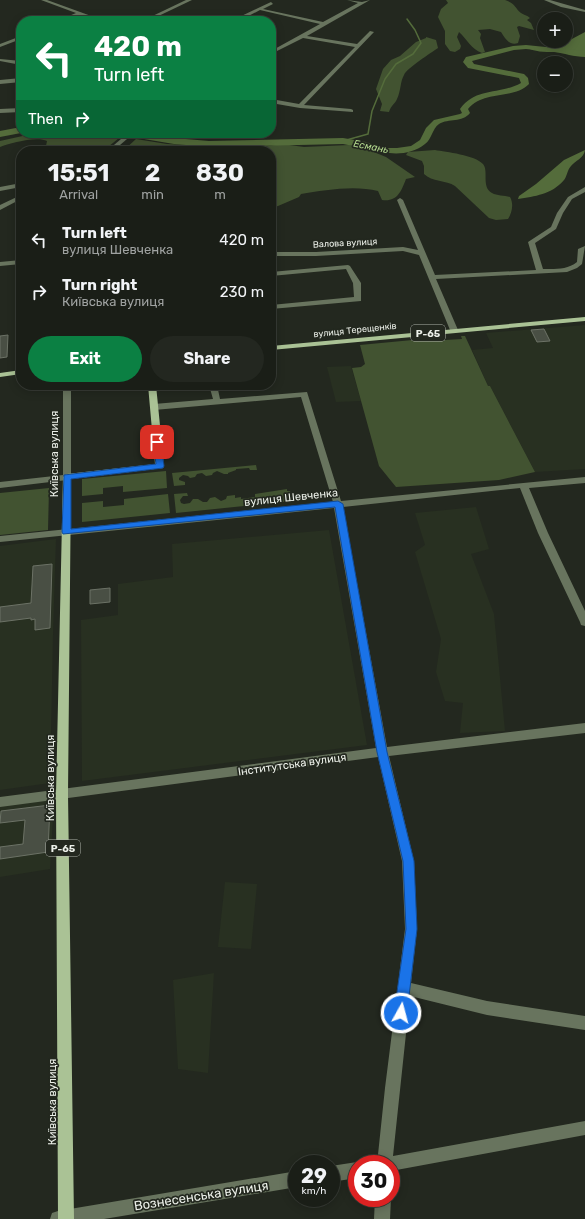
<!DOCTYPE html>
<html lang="en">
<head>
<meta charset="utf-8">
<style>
  body { margin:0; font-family:Rubik,sans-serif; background:#232720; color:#f1f3f6; height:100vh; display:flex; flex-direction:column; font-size:15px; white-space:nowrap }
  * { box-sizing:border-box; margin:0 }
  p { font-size:13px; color:#9fa2a1 }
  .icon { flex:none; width:22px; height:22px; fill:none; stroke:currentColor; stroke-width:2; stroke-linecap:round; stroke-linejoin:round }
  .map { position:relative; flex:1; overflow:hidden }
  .panel { position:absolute; left:16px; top:146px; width:260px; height:244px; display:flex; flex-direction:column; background:#1a1e17; border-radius:16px; box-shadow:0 2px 10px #0003,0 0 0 1px #383c36 }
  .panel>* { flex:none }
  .banner { position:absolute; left:16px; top:16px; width:260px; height:122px; border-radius:16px; box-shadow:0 2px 10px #0003,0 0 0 1px #383c36; background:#0b8043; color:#fff; overflow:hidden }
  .controls { position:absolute; left:537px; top:12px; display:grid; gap:8px }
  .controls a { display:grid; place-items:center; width:36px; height:36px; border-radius:50%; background:#1a1e17; box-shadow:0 2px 10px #0003,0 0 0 1px #383c36; font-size:20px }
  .speed { position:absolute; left:288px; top:1155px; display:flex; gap:8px; font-size:20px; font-weight:700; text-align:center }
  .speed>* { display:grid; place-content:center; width:52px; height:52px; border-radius:50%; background:#1a1e17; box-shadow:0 2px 10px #0003,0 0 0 1px #383c36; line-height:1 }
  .speed small { font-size:10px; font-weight:400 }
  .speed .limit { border:6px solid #d22; background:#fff; color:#111 }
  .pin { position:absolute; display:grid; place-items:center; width:34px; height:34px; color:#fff; margin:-17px; border-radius:8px; box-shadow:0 2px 6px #0006 }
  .me { position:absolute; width:44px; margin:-22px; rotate:7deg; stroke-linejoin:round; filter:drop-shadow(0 0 3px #0008) }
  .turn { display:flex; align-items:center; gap:14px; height:84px; padding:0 12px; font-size:18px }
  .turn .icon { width:52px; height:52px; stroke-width:2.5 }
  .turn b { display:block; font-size:28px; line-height:34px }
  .then { display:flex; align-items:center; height:38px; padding:0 12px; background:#0003; gap:8px; font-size:15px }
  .eta { display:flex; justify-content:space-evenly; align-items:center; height:68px; text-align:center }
  .eta b { font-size:24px; font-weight:700; line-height:28px }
  .action { display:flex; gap:8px; margin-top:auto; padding:8px 12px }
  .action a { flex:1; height:46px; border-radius:24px; background:#0b8043; color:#fff; font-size:16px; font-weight:700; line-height:46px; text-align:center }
  .action a+a { background:#232720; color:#f1f3f6 }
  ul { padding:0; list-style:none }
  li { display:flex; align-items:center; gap:12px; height:52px; padding:0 12px }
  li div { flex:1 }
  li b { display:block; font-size:15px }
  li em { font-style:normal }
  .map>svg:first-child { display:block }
</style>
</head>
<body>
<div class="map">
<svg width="585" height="1219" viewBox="0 0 585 1219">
  <rect width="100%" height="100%" fill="#23281f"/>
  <g fill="#283021">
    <path d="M585,325V469L535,472L490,386H488L472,350L493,348L486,333Z"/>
    <path d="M351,366L361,401L336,402L327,367Z"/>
    <path d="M476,507L489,549L471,554L494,614L505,731L460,733L463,703L445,701L436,672L441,639L415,552L425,545L415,513Z"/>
    <path d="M329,530L367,745L82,781L81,620L118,615V584L173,577L172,544Z"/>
    <path d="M56,539L53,635L50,783L0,790V546Z"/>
    <path d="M54,800L50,869L0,877V806Z"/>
    <path d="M225,882L257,884L251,949L218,947Z"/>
    <path d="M214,973L208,1073L178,1069L173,980Z"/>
  </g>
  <g fill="#425331">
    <path d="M446,0H505C516,4 514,7 521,13C524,15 527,15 530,18L527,20L531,23L534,30L519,26L517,27L520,36L518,43C509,46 505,38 501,32L490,29L478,30L481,34L480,38L485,52L482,53C471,49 467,39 459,32L457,37L461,46L460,49L455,52L450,51L445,44V31L438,17L441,9L448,3Z"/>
    <path d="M426,37L436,40L438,48C431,53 407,68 404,75C400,82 401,91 397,99C395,104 391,105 389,112L380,111L382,104L376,89L383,69L391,60L400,56L416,42L426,38Z"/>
    <path d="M36,133C60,132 97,129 119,138L103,151H45L47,141C37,136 10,143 0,147V141Z"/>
    <path d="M136,139L167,144L256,148L282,144L304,147L349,145L364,148L386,157L415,177L406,179C401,192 397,202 382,200L378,191C355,185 324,190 301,194L299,197L278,206L271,208V151H123Z"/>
    <path d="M435,150C446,152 475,155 483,164C489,171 481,187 492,193C497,196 504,195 510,197C514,204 512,213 508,219L496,220L489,218L455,186C446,180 432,182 424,174V166L422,161L406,155L408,152Z"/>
    <path d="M461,336H465L488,386H490L535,472L499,480L396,487L379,466L352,368L361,367L365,364L360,345L444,337L445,340L462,339Z"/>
    <path d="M256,465L257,470H250L249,468L236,469V470L228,473V474H224L217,471L213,473L212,475L206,476L202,473L197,474L195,477L190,478L188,476L183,475L179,478V480L185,482V485L174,486L172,473Z"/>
    <path d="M166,471L167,488L123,492V486L103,488V494L82,496V479Z"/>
    <path d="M49,488L48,530L0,535V493Z"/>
    <path d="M287,489V491H290L293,501L176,513L174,494L187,493L188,496H183L180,500L181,503L184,504L190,503L193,499H198L203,502H207L210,498L215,497L221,501L226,499L227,496L235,495V498L241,497V499L255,497V494Z"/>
    <path d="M168,494L170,513L82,522V503L103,501V507L124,505V499Z"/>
  </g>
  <g fill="#546c3b">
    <path d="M585,32V57C574,57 564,53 554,52C545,52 534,52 526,47L555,48Z"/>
    <path d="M585,150C584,158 575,161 571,166C567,170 567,177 564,180C551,195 535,196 518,199L519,196L536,184L564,160Z"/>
  </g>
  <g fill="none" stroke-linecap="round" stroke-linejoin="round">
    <path stroke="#546c3b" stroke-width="1.5" d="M343,141L368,134L372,111L385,79L396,64L413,54L421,43L415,30L407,19"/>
    <g fill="#546c3b" fill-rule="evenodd">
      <path d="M526,45L585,51V55L526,49L514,50L472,61L474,64L524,74L528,78L529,84C513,100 484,90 468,109L470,113C462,123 449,118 439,124C432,129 432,139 425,144C401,163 370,148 343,144L209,147L174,144L126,136L122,133H141L174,138L209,141L343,138L366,142L384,148H397L411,146L420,140L426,128L434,120L460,114L462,113L460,109C476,87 499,95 521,83L519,78L468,68L463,62L466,57L513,46Z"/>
      <path d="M21,127V133L0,137V131Z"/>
    </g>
  </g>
  <g fill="#494f44" stroke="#6c7266">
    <path d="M544,329L550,341L537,342L531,330Z"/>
    <path d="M8,335L7,357L0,358V336Z"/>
    <path d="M52,564L50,628L35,630V619L31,620V618L0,622V607L31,603L33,566Z"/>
    <path d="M110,588V602L90,604V590Z"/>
    <path d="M50,805L48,852L0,859V847L23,844L25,820L0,823L1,811Z"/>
  </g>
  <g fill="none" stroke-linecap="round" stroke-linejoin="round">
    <g fill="#68745e" fill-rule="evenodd">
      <path d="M41,0H47L105,21H99L80,15L63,21H57L76,13Z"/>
      <path d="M186,0H192L148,21H142Z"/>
      <path d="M347,0L362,2L370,0L307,36L357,44L370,31L374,32L304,105L351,109L353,110V112L300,108L271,103V99L299,104L355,47L303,38L271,54V51L320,24L260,10L239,21L233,20L271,2L273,4L263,9L323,22L358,3Z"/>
      <path d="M544,0H550L585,10V12L561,7Z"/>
      <path d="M21,36V39L0,47V44Z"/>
      <path d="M0,59L21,61V65L0,61Z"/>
      <path d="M21,78V82L0,84V80Z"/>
      <path d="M21,108V112L0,113V109Z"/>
      <path d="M128,133H134L113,151H107Z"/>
      <path d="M21,183V187L0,191V187Z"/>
      <path d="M585,187V192L572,199L563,213L556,229L535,243L543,269C555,269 567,270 577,262L578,249L585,246L582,264L577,268L567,272L436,279L458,330L454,332L450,330L419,255L403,251L316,256H271V252H316L403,247L418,250L397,200L400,198L403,200L435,275L536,270L528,242L551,227L557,213L568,197Z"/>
      <path d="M21,195V199L0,210V205Z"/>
      <path d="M21,260V264L0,266V262Z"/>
      <path d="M348,265L350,266L361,283V301L271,309V305L354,297L353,283L346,269L271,276V272Z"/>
      <path d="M63,385H71V477L67,480L0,488V482L63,475Z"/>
      <path d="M209,385H217L220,399L307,392L341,501L585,477V483L529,488L548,533L585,611V626L581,625L580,622L538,533L520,488L343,507L387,747L585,723V733L389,756L414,861L417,929L411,983L487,1001L585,1016V1030L487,1015L410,996L393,1156L585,1121V1135L391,1171V1164H377L385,1088L405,929L402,861L378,757L0,807V797L376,748L334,508L0,542V536L333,502L301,397L154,410L150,407L154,404L213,399Z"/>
      <path d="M357,1162L361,1164H357V1178L331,1182V1166Z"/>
      <path d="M297,1171V1187L104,1219H50L52,1213L58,1211Z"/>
      <path d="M375,1198H391L390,1219H374Z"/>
    </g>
    <g fill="#aac295" fill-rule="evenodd">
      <path d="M585,317V321L271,350V346Z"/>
      <path d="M21,370V374L0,377V373Z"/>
      <path d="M148,385H156L164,466L163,468L71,479L68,794L74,1219H58L56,794L63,477L67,474L155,464Z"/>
    </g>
  </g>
  <path fill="#1a73e8" stroke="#114b97" d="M157,439L161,442L164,466L163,468L71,479V529L338,501L343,504L387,752L414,861L417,929L407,1013L405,1017L401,1019L396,1017L394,1013L406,929L403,861L377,752L335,507L63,534L62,532L64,475L156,464L153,442Z"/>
  <g text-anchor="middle" stroke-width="3.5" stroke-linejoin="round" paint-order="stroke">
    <g font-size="9" fill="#ecf0e9" stroke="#23281f">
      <text transform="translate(345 243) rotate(-3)" y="3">Валова вулиця</text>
      <text transform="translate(355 330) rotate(-6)" y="3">вулиця Терещенків</text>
    </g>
    <g font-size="10" font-style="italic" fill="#b3d98e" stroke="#23281f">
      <text transform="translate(371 146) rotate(11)" y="4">Есмань</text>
    </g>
    <g fill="#23281f" stroke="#b0b4ac" stroke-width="1">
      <rect x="411" y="325" width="34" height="16" rx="3"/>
      <rect x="46" y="840" width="34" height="16" rx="3"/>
    </g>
    <g font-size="10" font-weight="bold" fill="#ecf0e9">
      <text x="428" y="337">Р-65</text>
      <text x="63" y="852">Р-65</text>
    </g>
    <g font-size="11" fill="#ecf0e9" stroke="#23281f">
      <text transform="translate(54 454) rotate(-90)" y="4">Київська вулиця</text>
      <text transform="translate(291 497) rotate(-6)" y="4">вулиця Шевченка</text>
      <text transform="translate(292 764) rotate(-8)" y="4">Інститутська вулиця</text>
      <text transform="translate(50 778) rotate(-90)" y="4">Київська вулиця</text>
      <text transform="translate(52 1102) rotate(-90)" y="4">Київська вулиця</text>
    </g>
    <g font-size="13" fill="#ecf0e9" stroke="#23281f">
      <text transform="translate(201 1195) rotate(-9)" y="5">Вознесенська вулиця</text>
    </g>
  </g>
</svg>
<div class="controls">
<a>+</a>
<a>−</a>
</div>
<div class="speed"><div>29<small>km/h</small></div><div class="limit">30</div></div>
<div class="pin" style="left:157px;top:442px;background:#d93025"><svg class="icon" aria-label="arrive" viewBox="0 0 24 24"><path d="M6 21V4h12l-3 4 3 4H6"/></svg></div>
<svg class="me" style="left:401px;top:1013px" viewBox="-20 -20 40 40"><circle r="17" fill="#1a73e8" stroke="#fff" stroke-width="3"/><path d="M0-11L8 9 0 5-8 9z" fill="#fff"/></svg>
<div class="banner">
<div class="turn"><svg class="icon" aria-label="left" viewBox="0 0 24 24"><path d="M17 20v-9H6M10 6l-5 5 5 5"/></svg><div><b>420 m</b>Turn left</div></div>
<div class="then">Then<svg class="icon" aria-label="right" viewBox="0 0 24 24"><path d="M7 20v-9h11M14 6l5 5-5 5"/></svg></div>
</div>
<section class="panel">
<div class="eta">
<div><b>15:51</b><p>Arrival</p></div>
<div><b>2</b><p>min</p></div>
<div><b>830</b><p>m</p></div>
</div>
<ul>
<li><svg class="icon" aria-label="left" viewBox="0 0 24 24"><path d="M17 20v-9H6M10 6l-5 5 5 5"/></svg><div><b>Turn left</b><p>вулиця Шевченка</p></div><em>420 m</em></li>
<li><svg class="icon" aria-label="right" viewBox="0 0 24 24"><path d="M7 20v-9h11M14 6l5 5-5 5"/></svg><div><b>Turn right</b><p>Київська вулиця</p></div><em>230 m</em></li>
</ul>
<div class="action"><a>Exit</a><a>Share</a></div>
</section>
</div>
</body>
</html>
